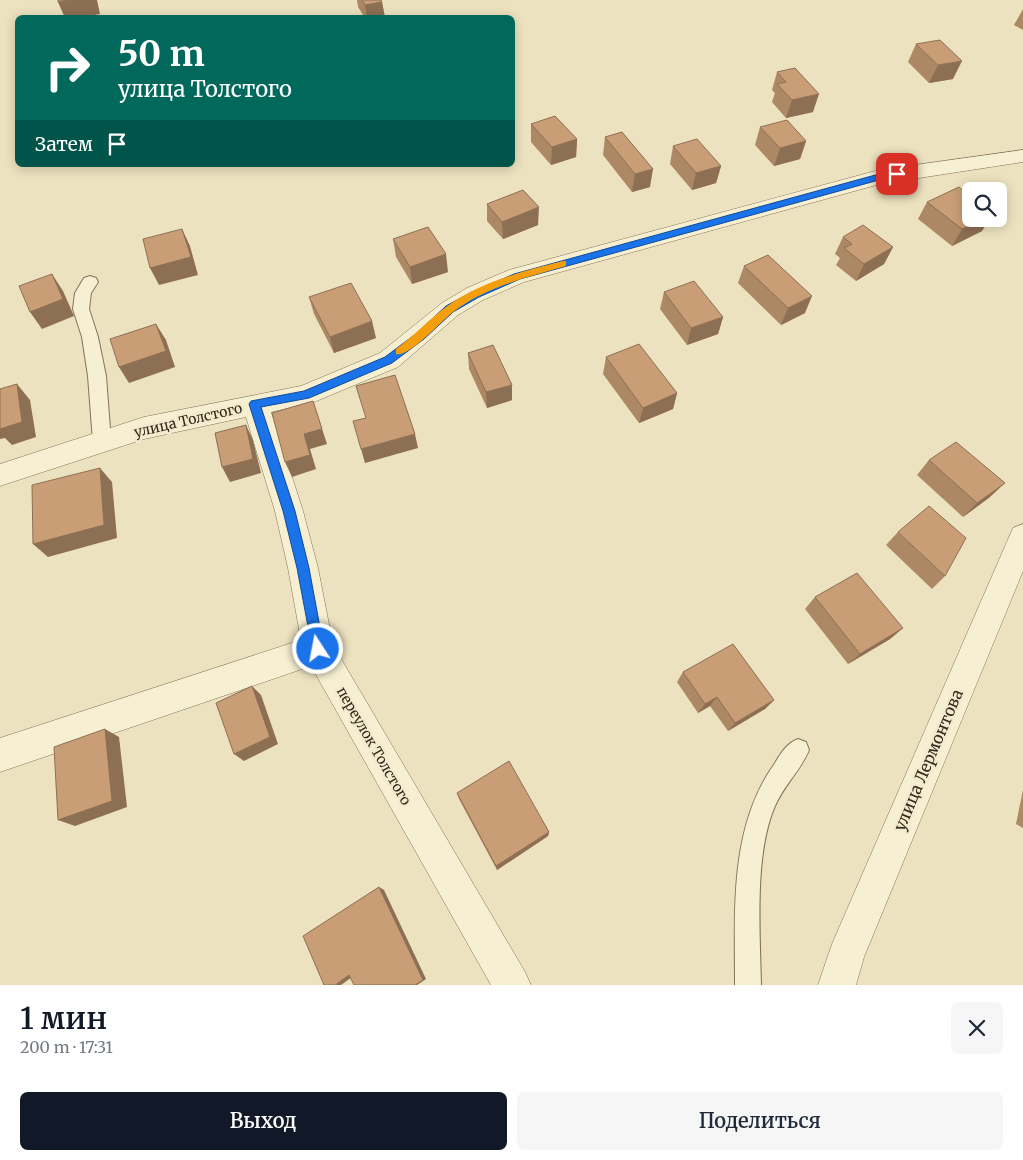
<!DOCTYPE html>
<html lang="ru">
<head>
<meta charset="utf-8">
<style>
  body { margin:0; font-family:Merriweather,serif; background:#f6f6f7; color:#1f2937; height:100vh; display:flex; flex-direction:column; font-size:19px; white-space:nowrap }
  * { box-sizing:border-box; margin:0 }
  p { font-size:16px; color:#747a83 }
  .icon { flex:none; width:28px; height:28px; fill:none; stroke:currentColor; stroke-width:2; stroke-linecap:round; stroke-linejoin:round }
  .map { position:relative; height:985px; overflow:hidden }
  .panel { display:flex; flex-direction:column; background:#fff; flex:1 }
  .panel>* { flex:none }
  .banner { position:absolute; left:15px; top:15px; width:500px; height:152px; border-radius:8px; box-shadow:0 2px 12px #0003; background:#00695c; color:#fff; overflow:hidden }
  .fabs { position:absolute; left:962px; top:182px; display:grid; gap:10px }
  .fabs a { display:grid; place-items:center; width:45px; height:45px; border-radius:8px; background:#fff; box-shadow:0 2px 12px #0003; font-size:25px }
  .pin { position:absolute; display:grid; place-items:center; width:42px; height:42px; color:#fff; margin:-21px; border-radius:10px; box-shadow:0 2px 8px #0006 }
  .me { position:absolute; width:55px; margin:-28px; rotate:349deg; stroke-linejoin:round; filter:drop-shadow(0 0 4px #0008) }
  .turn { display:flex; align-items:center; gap:18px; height:105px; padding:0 20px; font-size:22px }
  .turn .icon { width:65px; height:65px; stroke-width:2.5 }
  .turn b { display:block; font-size:35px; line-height:42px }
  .then { display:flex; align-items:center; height:48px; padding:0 20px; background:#0003; gap:10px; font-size:19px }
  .round { display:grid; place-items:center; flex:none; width:52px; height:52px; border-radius:8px; background:#f6f6f7 }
  .headline { display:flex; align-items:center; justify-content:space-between; height:85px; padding:0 20px }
  h1 { font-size:30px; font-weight:600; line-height:38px; color:#111827 }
  .cta { display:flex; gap:10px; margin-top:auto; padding:10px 20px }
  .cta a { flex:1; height:58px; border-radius:8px; background:#111827; color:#fff; font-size:20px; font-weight:600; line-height:58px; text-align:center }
  .cta a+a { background:#f6f6f7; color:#1f2937 }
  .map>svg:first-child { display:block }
</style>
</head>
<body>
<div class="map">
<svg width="1023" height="985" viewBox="0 0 1023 985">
  <rect width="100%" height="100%" fill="#ece2bf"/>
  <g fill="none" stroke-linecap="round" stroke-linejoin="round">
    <defs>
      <g id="lane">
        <path d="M90,276L96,278L98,282L91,293L89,309L98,337L106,376L111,442L108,447L102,449L96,447L93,442L88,376L82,337L73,309L75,293L84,278Z"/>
        <path d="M798,739L806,742L809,750C801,770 784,785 775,806C754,854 760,932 761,985H735C735,910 729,827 775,763C781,753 787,743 798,739Z"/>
      </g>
      <g id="street">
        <path d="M1023,150V162L880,184L524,282L483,300L458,315L398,367L314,402L271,412L303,511L318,568L333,645L525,972L531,985H491L311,666L0,772V738L301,640L288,568L275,511L246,417L144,439L0,486V464L144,417L301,386L380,353L442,303L467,288L509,270L879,170Z"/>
        <path d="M1023,524V571L864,957L856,985H818L832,944L1009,537L1013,528Z"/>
      </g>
    </defs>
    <use href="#lane" stroke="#837258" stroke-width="2"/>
    <use href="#street" stroke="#837258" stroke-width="1"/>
    <use href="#lane" fill="#f7efd1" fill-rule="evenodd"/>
    <use href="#street" fill="#f7efd1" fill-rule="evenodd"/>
  </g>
  <g fill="#ad8865">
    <path d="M357,0H381L382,2L385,18H365L358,7Z"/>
    <path d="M1023,9V30L1014,25Z"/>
    <path d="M916,44L953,79L929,83L908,62Z"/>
    <path d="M777,72L813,112L786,118L772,102L775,93L772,90Z"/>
    <path d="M531,124L577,139L576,157L551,165L531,142Z"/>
    <path d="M760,127L806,141L800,159L774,166L755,145Z"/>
    <path d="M605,137L650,187L632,192L603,155Z"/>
    <path d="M673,146L721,166L716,183L692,190L670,164Z"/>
    <path d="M927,202L982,231L952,246L918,219Z"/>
    <path d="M487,204L538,225L503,239L487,221Z"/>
    <path d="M843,237L893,247L884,264L856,281L836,265L840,258L835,254Z"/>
    <path d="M393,239L448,272L412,284L396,257Z"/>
    <path d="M744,266L805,313L781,325L738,283Z"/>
    <path d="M664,292L723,317L718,334L687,345L660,309Z"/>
    <path d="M309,297L376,338L334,353L314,314Z"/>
    <path d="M468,353L512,400L487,408L469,369Z"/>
    <path d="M606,357L677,393L673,409L639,423L603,374Z"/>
    <path d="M929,460L990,497L963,517L917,475Z"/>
    <path d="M898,532L945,576L932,589L886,545Z"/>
    <path d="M815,597L903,628L890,639L848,664L805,609Z"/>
    <path d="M683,672L774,700L765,709L728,731L710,706L698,713L677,682Z"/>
    <path d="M1023,790V828L1016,824Z"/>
    <path d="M457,793L549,832L548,836L497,870L459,799Z"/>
  </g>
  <g fill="#8d6f53">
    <path d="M68,0H97L100,14L78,18H65L58,2Z"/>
    <path d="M382,2L385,18H367L365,5Z"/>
    <path d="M962,61L953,79L929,83L938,65Z"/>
    <path d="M819,94L813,112L786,118L792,100Z"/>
    <path d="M577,139L576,157L551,165L552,147Z"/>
    <path d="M806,141L800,159L774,166L780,148Z"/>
    <path d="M721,166L716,183L692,190L696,173Z"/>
    <path d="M653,169L650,187L632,192L635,174Z"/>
    <path d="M539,207L538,225L503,239L502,222Z"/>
    <path d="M983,219H990L982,231L952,246L962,229Z"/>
    <path d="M182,229L190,246L198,275L159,285L150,268Z"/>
    <path d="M893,247L884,264L856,281L864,264Z"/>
    <path d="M446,254L448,272L412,284L410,267Z"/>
    <path d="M52,274L63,291L74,316L42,329L30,312Z"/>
    <path d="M812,296L805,313L781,325L788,308Z"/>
    <path d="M723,317L718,334L687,345L691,328Z"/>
    <path d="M372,321L376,338L334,353L330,337Z"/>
    <path d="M156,324L166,340L175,367L129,383L119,367Z"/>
    <path d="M17,384L30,400L36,437L12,445L5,438L0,439V425Z"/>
    <path d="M512,385V400L487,408L486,392Z"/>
    <path d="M677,393L673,409L639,423L643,408Z"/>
    <path d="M313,401L327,444L310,449L316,469L292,477L285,462L304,434Z"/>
    <path d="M246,425L253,440L261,473L230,482L222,467Z"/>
    <path d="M415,434L418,448L365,463L361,449Z"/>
    <path d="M100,468L112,482L117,538L48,557L33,544Z"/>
    <path d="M1005,483L990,497L963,517L977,503Z"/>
    <path d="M903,628L890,639L848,664L860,654Z"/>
    <path d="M252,686L261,695L278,744L244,761L234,754Z"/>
    <path d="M717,697L710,706L698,713L705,704Z"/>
    <path d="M774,700L765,709L728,731L735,723Z"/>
    <path d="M105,729L119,737L127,807L75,826L58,820Z"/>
    <path d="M549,832L548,836L497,870L496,866Z"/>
    <path d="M379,887L384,890L426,979L417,985H415Z"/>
    <path d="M356,974L341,985H335L349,975Z"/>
  </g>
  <g fill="#c99e76" stroke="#8d6f53">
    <path d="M58,0H68L58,2Z"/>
    <path d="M362,0H381L382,2L365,5Z"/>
    <path d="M940,40L962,61L938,65L916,44Z"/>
    <path d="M795,68L819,94L792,100L777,84L786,82L777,72Z"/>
    <path d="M555,116L577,139L552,147L531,124Z"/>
    <path d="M787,120L806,141L780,148L760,127Z"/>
    <path d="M622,132L653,169L635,174L605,137Z"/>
    <path d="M697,139L721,166L696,173L673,146Z"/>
    <path d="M959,187L971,197V219H983L962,229L927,202Z"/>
    <path d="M523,190L539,207L502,222L487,204Z"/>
    <path d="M863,225L893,247L864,264L844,248L852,244L843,237Z"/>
    <path d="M428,227L446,254L410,267L393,239Z"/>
    <path d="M182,229L191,257L150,268L143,239Z"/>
    <path d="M768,255L812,296L788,308L744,266Z"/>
    <path d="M52,274L63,299L30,312L19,286Z"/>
    <path d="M694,281L723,317L691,328L664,292Z"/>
    <path d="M351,283L372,321L330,337L309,297Z"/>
    <path d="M156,324L166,351L119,367L110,339Z"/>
    <path d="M639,344L677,393L643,408L606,357Z"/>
    <path d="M493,345L512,385L486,392L468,353Z"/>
    <path d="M395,375L415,434L361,449L353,421L366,418L356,386Z"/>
    <path d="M17,384L22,422L0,429V389Z"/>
    <path d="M313,401L322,429L304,434L310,455L285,462L272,413Z"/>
    <path d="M246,425L253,459L222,467L215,433Z"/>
    <path d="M956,442L1005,483L977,503L929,460Z"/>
    <path d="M100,468L104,525L33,544L32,485Z"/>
    <path d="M929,506L966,538L945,576L898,532Z"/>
    <path d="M857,573L903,628L860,654L815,597Z"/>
    <path d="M733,644L774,700L735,723L717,697L705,704L683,672Z"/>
    <path d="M252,686L270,737L234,754L216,703Z"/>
    <path d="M105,729L112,801L58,820L54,747Z"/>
    <path d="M509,761L549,832L496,866L457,793Z"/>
    <path d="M379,887L423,980L415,985H354L349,975L335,985H324L303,936Z"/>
  </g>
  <path fill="#1a73e8" stroke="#114b97" d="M897,172H900V176L879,180L520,279L479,297L453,312L424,339L392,363L309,398L261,407L295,511L309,568L324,649L323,653L318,655L313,653L297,568L283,511L249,404L251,401L304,391L385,357L417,333L446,306L472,292L514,274L879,174Z"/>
  <path fill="#f59e0b" d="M563,261H566V266C528,277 485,287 453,312C442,320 409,358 396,354V349C414,336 428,320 446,307C479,282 524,271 563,261Z"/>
  <g text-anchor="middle" stroke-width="5" stroke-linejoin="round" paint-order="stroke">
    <g font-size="14" fill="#33291c" stroke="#f4ebce">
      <text transform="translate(188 420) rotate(-13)" y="5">улица Толстого</text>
      <text transform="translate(374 746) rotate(60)" y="5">переулок Толстого</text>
    </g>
    <g font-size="16" fill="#33291c" stroke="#f4ebce">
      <text transform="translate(928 760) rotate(-67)" y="6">улица Лермонтова</text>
    </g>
  </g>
</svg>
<div class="fabs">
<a><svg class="icon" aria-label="search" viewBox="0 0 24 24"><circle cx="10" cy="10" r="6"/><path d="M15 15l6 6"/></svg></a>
</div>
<div class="pin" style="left:897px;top:174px;background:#d93025"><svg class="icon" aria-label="arrive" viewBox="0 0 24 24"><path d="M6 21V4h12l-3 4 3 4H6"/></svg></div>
<svg class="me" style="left:318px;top:649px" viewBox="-20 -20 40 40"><circle r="17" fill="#1a73e8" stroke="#fff" stroke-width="3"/><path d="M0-11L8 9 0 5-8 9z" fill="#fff"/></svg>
<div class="banner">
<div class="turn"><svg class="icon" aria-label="right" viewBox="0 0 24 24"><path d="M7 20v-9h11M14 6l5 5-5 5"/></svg><div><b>50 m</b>улица Толстого</div></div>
<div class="then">Затем<svg class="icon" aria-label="arrive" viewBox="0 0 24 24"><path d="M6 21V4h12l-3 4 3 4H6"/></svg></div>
</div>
</div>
<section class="panel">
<div class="headline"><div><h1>1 мин</h1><p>200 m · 17:31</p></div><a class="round"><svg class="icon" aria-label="close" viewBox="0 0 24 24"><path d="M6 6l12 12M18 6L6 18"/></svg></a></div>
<div class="cta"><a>Выход</a><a>Поделиться</a></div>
</section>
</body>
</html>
